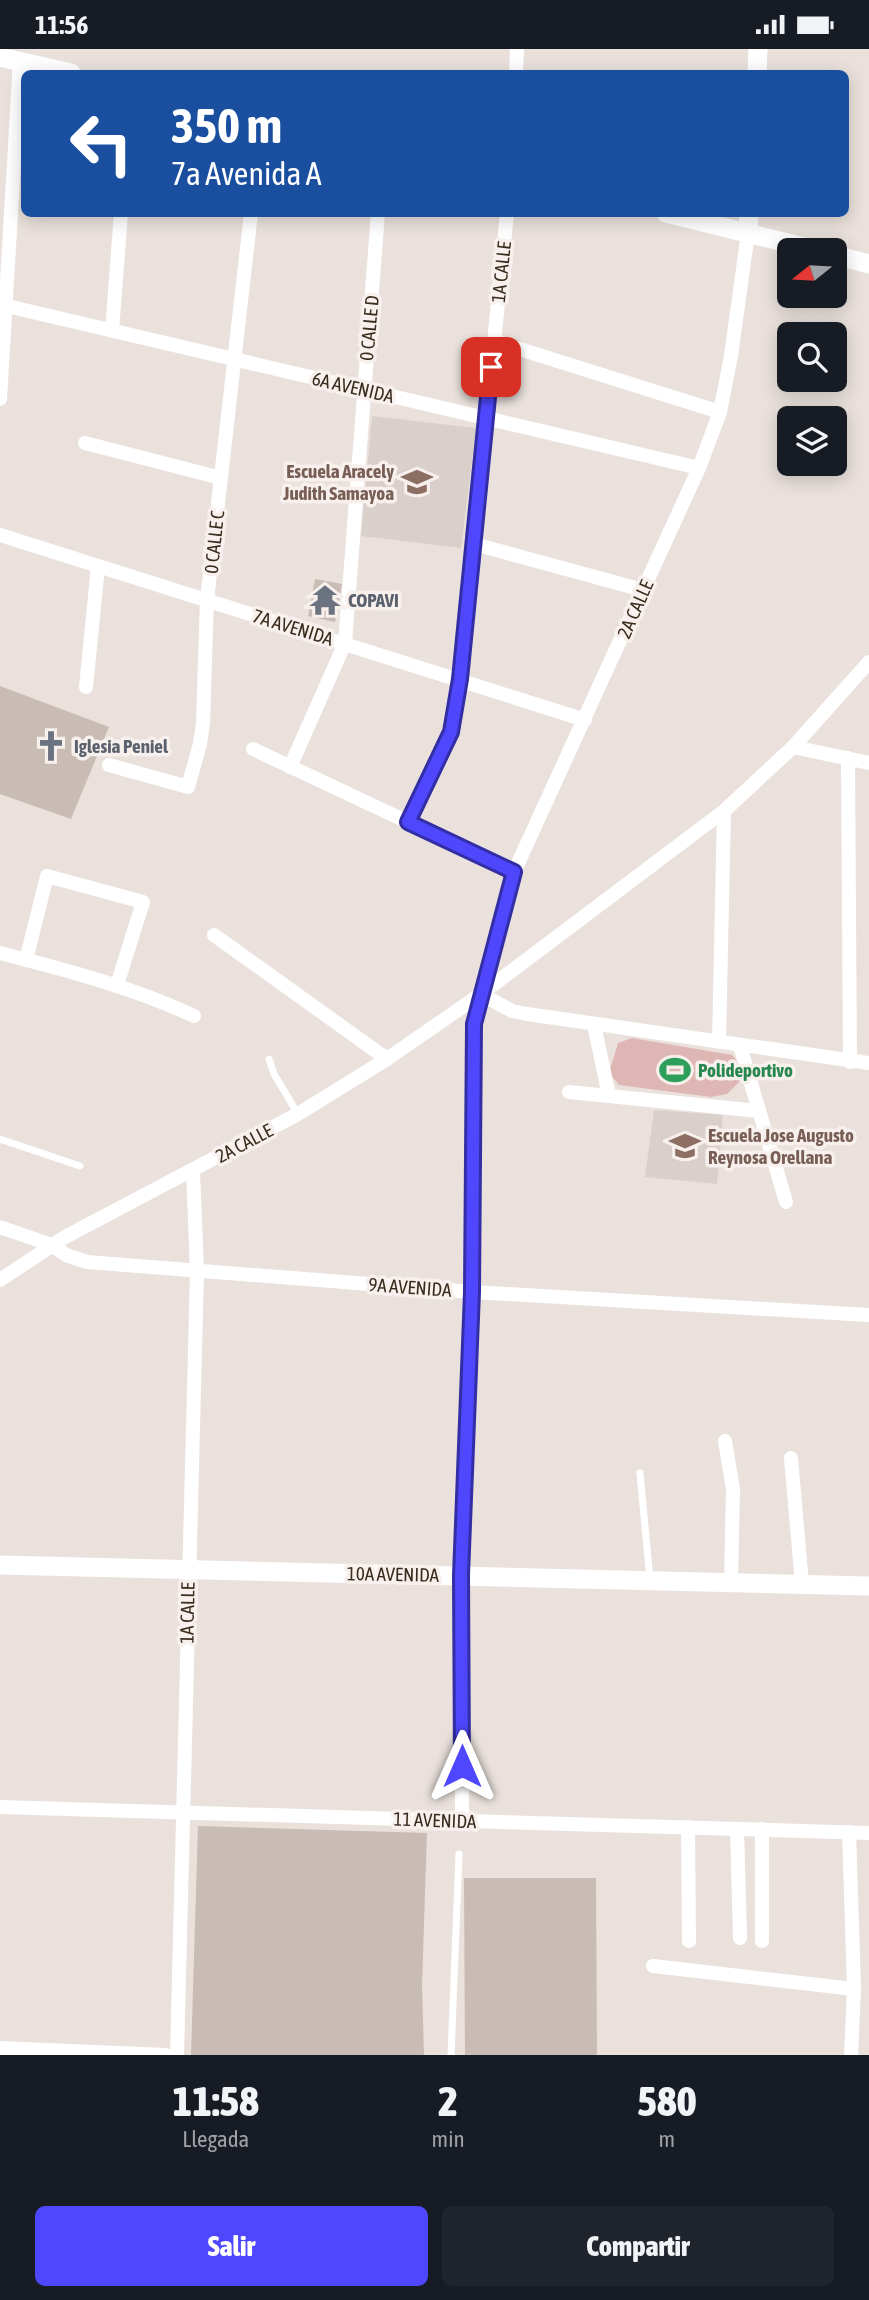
<!DOCTYPE html>
<html lang="es">
<head>
<meta charset="utf-8">
<style>
  body { margin:0; font-family:"Asap Condensed",sans-serif; background:#20242c; color:#f1f3f6; height:100vh; display:flex; flex-direction:column; font-size:26px; white-space:nowrap }
  * { box-sizing:border-box; margin:0 }
  p { font-size:23px; color:#9ea1a6 }
  .icon { flex:none; width:38px; height:38px; fill:none; stroke:currentColor; stroke-width:2; stroke-linecap:round; stroke-linejoin:round }
  .map { position:relative; height:2006px; overflow:hidden }
  .panel { display:flex; flex-direction:column; background:#171b24; flex:1 }
  .panel>* { flex:none }
  .hud { position:absolute; left:21px; top:21px; width:828px; height:147px; border-radius:10px; box-shadow:0 4px 18px #0003; background:#1a4fa0; color:#fff; overflow:hidden }
  .needle { width:46px; rotate:252deg }
  .controls { position:absolute; left:777px; top:189px; display:grid; gap:14px }
  .controls a { display:grid; place-items:center; width:70px; height:70px; border-radius:10px; background:#171b24; box-shadow:0 4px 18px #0003; font-size:35px }
  .pin { position:absolute; display:grid; place-items:center; width:60px; height:60px; color:#fff; margin:-30px; border-radius:14px; box-shadow:0 4px 10px #0006 }
  .me { position:absolute; width:77px; margin:-38px; rotate:0deg; stroke-linejoin:round; filter:drop-shadow(0 0 5px #0008) }
  .turn { display:flex; align-items:center; gap:24px; height:147px; padding:0 35px; font-size:32px }
  .turn .icon { width:91px; height:91px; stroke-width:2.5 }
  .turn b { display:block; font-size:49px; line-height:60px }
  .eta { display:flex; justify-content:space-evenly; align-items:center; height:119px; text-align:center }
  .eta b { font-size:42px; font-weight:800; line-height:49px }
  .cta { display:flex; gap:14px; margin-top:auto; padding:14px 35px }
  .cta a { flex:1; height:80px; border-radius:10px; background:#4f47fe; color:#fff; font-size:28px; font-weight:800; line-height:80px; text-align:center }
  .cta a+a { background:#20242c; color:#f1f3f6 }
  .status { display:flex; justify-content:space-between; align-items:center; height:49px; padding:0 35px; background:#171b24; direction:ltr }
  .status svg { height:19px; fill:currentColor }
  .map>svg:first-child { display:block }
</style>
</head>
<body>
<div class="status"><b>11:56</b><svg viewBox="0 0 49 12"><path d="M0 12V9h3v3zM5 12V6h3v6zM10 12V3h3v9zM15 12V0h3v12zM26 1h20v11H26zM47 4h2v5h-2z"/></svg></div>
<div class="map">
<svg width="869" height="2006" viewBox="0 0 869 2006">
  <rect width="100%" height="100%" fill="#eae1dc"/>
  <g fill="#dad0cb">
    <path d="M372,367L476,379L461,499L361,487Z"/>
    <path d="M654,1061L723,1066L717,1135L645,1128Z"/>
  </g>
  <path fill="#deb6b3" d="M632,989L732,1006L741,1017L740,1032L727,1045L711,1048L619,1036L609,1024L618,994Z"/>
  <g fill="#c8bcb5">
    <path d="M315,530L342,535L335,573L308,567Z"/>
    <path d="M0,637L109,678L71,770L0,745Z"/>
    <path d="M198,1777L427,1784L422,1936L424,2006H191Z"/>
    <path d="M464,1829H596L597,2006H465Z"/>
  </g>
  <g fill="none" stroke-linecap="round" stroke-linejoin="round">
    <g stroke="#fff" stroke-width="7">
      <path d="M269,1010L274,1025L298,1065"/>
      <path d="M0,1090L80,1117"/>
      <path d="M640,1424L650,1531"/>
      <path d="M451,2006L459,1805"/>
    </g>
    <g stroke="#fff" stroke-width="14">
      <path d="M516,24L517,0"/>
      <path d="M7,257L699,419"/>
      <path d="M112,282L121,164"/>
      <path d="M494,292L720,363"/>
      <path d="M0,350L20,12"/>
      <path d="M85,394L221,429"/>
      <path d="M0,486L585,671"/>
      <path d="M474,495L643,541"/>
      <path d="M86,638L98,517"/>
      <path d="M793,698L869,714"/>
      <path d="M253,700L514,823"/>
      <path d="M848,709L850,1013"/>
      <path d="M109,716L188,738L200,695L203,674L207,551L251,164"/>
      <path d="M290,718L345,594L378,164"/>
      <path d="M408,773L451,683L460,630L507,164"/>
      <path d="M214,886L387,1010"/>
      <path d="M0,904C66,921 132,938 194,967"/>
      <path d="M26,911L47,827L143,853L117,936"/>
      <path d="M481,945L512,962L527,965L869,1014"/>
      <path d="M594,975L609,1047"/>
      <path d="M719,993L724,762"/>
      <path d="M740,997L786,1153"/>
      <path d="M569,1043L759,1062"/>
      <path d="M0,1178L52,1196L66,1206L87,1213L472,1243L869,1266"/>
      <path d="M0,1231L65,1188L298,1065L387,1010L481,945L724,762L793,698L869,613"/>
      <path d="M725,1392L733,1440L731,1533"/>
      <path d="M791,1409L802,1535"/>
      <path d="M0,1758L869,1784"/>
      <path d="M462,1772V1526L472,1243L474,975L514,823L699,419L720,363L731,307L748,184"/>
      <path d="M688,1778L689,1892"/>
      <path d="M737,1780L740,1889"/>
      <path d="M849,1783L854,1940L851,2006"/>
      <path d="M762,1892V1780"/>
      <path d="M653,1917L854,1940"/>
      <path d="M0,1999L166,2006"/>
      <path d="M177,2006L197,1222L193,1122"/>
    </g>
    <g stroke="#fff" stroke-width="19">
      <path d="M0,8L71,24"/>
      <path d="M757,24L758,0"/>
      <path d="M666,164L816,201"/>
      <path d="M748,184L749,164"/>
      <path d="M835,206L869,215"/>
      <path d="M0,1516L869,1537"/>
    </g>
  </g>
  <g fill="none" stroke-linecap="round" stroke-linejoin="round">
    <defs>
      <path id="route" d="M462,1717L461,1526L472,1243L474,975L514,823L408,773L451,683L460,630L491,318"/>
    </defs>
    <use href="#route" stroke="#332ea5" stroke-width="18"/>
    <use href="#route" stroke="#4f47fe" stroke-width="12"/>
  </g>
  <defs>
    <symbol id="school-bare" viewBox="-9 -9 18 18"><path d="M0-5L7-2L0 1L-7-2ZM-4 1L0 2.5L4 1V4Q0 6-4 4Z" fill="#8d6e63" stroke="#f7f0ed" stroke-width="2.5" paint-order="stroke"/></symbol>
    <symbol id="temple-bare" viewBox="-9 -9 18 18"><path d="M0-6L5-2H3V0L6.5 2.5H4V6H1.5V3h-3V6H-4V2.5H-6.5L-3 0V-2H-5Z" fill="#6b7280" stroke="#f7f0ed" stroke-width="2.5" paint-order="stroke"/></symbol>
    <symbol id="church-bare" viewBox="-9 -9 18 18"><path d="M-1.2-6h2.4v3.5h3.3v2.4h-3.3V6h-2.4V-.1h-3.3v-2.4h3.3Z" fill="#6b7280" stroke="#f7f0ed" stroke-width="2.5" paint-order="stroke"/></symbol>
    <symbol id="stadium-bare" viewBox="-9 -9 18 18"><path d="M0-5a6.5 5 0 1 0 0 10a6.5 5 0 1 0 0-10ZM-3.5-1.8h7v3.6h-7Z" fill="#2e9e5b" stroke="#f7f0ed" stroke-width="2.5" paint-order="stroke"/></symbol>
  </defs>
  <g fill-rule="evenodd">
    <use href="#school-bare" x="395" y="411" width="44" height="44"/>
    <use href="#temple-bare" x="303" y="529" width="44" height="44"/>
    <use href="#church-bare" x="29" y="675" width="44" height="44"/>
    <use href="#stadium-bare" x="653" y="999" width="44" height="44"/>
    <use href="#school-bare" x="663" y="1075" width="44" height="44"/>
  </g>
  <g text-anchor="middle" stroke-width="7" stroke-linejoin="round" paint-order="stroke">
    <g font-size="19" fill="#3a2d1d" stroke="#f7f0ed">
      <text transform="translate(501 223) rotate(-84)" y="7">1A CALLE</text>
      <text transform="translate(369 279) rotate(-85)" y="7">0 CALLE D</text>
      <text transform="translate(353 338) rotate(13)" y="7">6A AVENIDA</text>
      <text transform="translate(214 493) rotate(-84)" y="7">0 CALLE C</text>
      <text transform="translate(635 560) rotate(-66)" y="7">2A CALLE</text>
      <text transform="translate(293 578) rotate(17)" y="7">7A AVENIDA</text>
      <text transform="translate(244 1094) rotate(-28)" y="7">2A CALLE</text>
      <text transform="translate(410 1238) rotate(4)" y="7">9A AVENIDA</text>
      <text transform="translate(393 1525) rotate(1)" y="7">10A AVENIDA</text>
      <text transform="translate(187 1564) rotate(-89)" y="7">1A CALLE</text>
      <text transform="translate(435 1771) rotate(2)" y="7">11 AVENIDA</text>
    </g>
    <g font-size="19" font-weight="bold" fill="#785e54" stroke="#f7f0ed" text-anchor="end">
      <text x="394" y="429">Escuela Aracely<tspan x="394" dy="22">Judith Samayoa</tspan></text>
      <text x="708" y="1093" text-anchor="start">Escuela Jose Augusto<tspan x="708" dy="22">Reynosa Orellana</tspan></text>
    </g>
    <g font-size="19" font-weight="bold" fill="#5b616d" stroke="#f7f0ed" text-anchor="start">
      <text x="348" y="558">COPAVI</text>
      <text x="74" y="704">Iglesia Peniel</text>
    </g>
    <g font-size="19" font-weight="bold" fill="#27864d" stroke="#f7f0ed" text-anchor="start">
      <text x="698" y="1028">Polideportivo</text>
    </g>
  </g>
</svg>
<div class="controls">
<a><svg class="needle" viewBox="-14 -14 28 28"><path d="M0-13l5 13h-10z" fill="#e53935"/><path d="M0 13l5-13h-10z" fill="#9ea1a6"/></svg></a>
<a><svg class="icon" aria-label="search" viewBox="0 0 24 24"><circle cx="10" cy="10" r="6"/><path d="M15 15l6 6"/></svg></a>
<a><svg class="icon" aria-label="layers" viewBox="0 0 24 24"><path d="M12 4l9 5-9 5-9-5zM3 14l9 5 9-5"/></svg></a>
</div>
<div class="pin" style="left:491px;top:318px;background:#d93025"><svg class="icon" aria-label="arrive" viewBox="0 0 24 24"><path d="M6 21V4h12l-3 4 3 4H6"/></svg></div>
<svg class="me" style="left:462px;top:1717px" viewBox="-20 -20 40 40"><path d="M0-17L14 15 0 8-14 15z" fill="#4f47fe" stroke="#fff" stroke-width="4"/></svg>
<div class="hud">
<div class="turn"><svg class="icon" aria-label="left" viewBox="0 0 24 24"><path d="M17 20v-9H6M10 6l-5 5 5 5"/></svg><div><b>350 m</b>7a Avenida A</div></div>
</div>
</div>
<section class="panel">
<div class="eta">
<div><b>11:58</b><p>Llegada</p></div>
<div><b>2</b><p>min</p></div>
<div><b>580</b><p>m</p></div>
</div>
<div class="cta"><a>Salir</a><a>Compartir</a></div>
</section>
</body>
</html>
